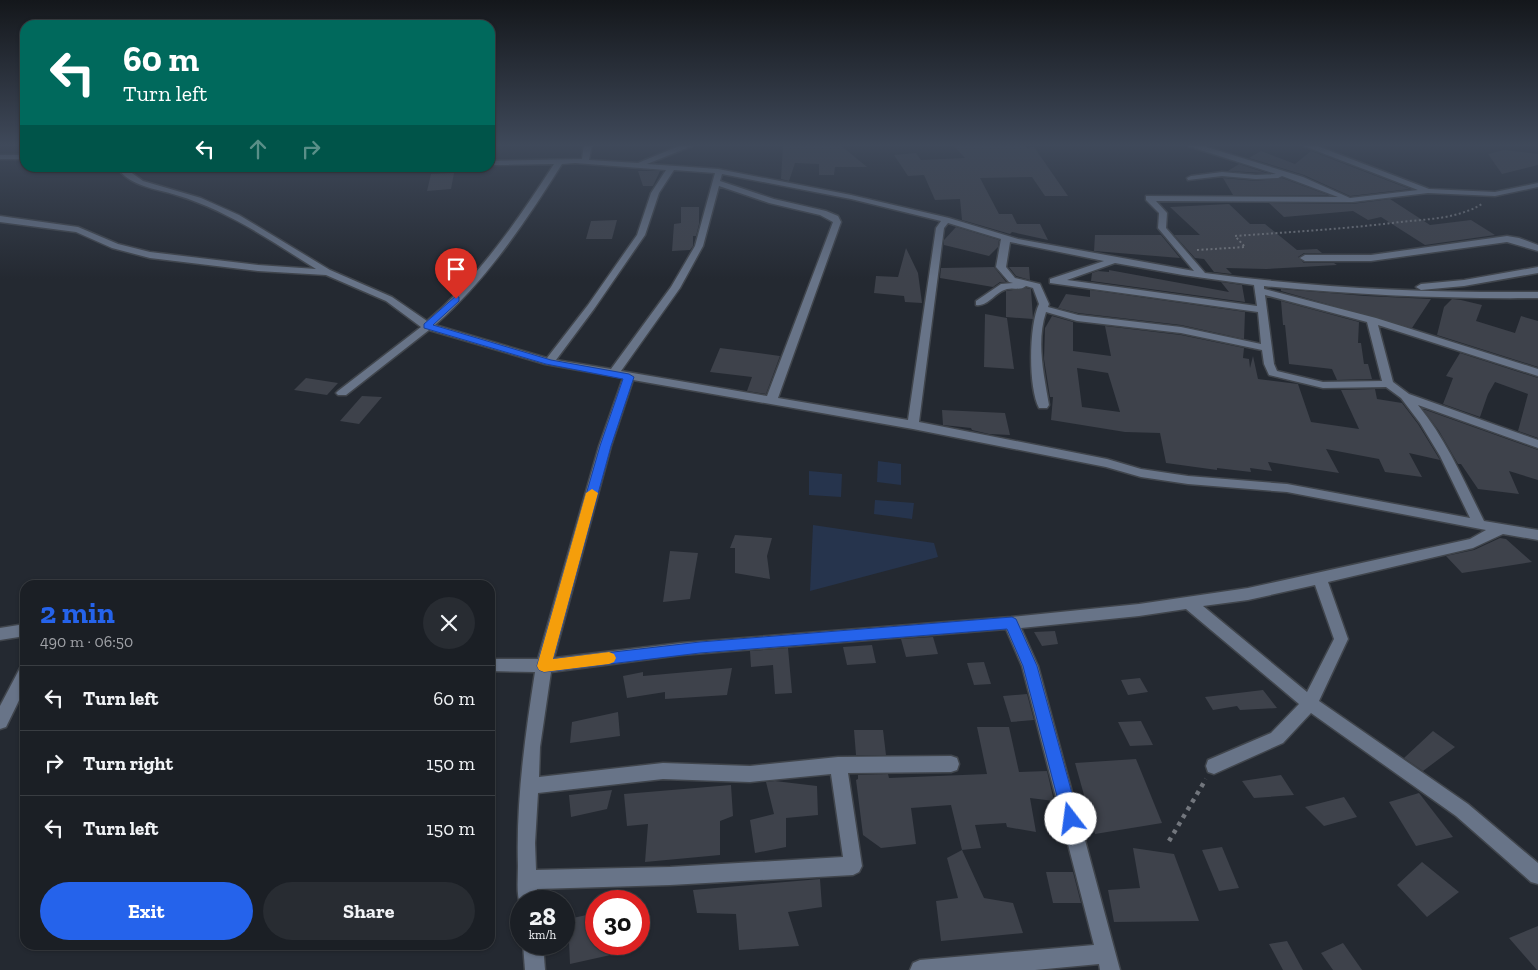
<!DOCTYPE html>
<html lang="en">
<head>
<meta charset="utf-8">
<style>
  body { margin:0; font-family:"Zilla Slab",serif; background:#282c32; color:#f1f3f6; height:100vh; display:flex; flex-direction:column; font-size:19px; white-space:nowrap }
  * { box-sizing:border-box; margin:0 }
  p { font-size:16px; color:#a0a2a7 }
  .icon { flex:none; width:28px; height:28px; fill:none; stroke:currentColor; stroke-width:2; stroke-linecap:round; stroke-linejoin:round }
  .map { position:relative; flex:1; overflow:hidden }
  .details { position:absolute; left:20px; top:580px; width:475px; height:370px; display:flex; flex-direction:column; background:#1b1f25; border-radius:15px; box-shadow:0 1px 4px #0004,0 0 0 1px #393d42 }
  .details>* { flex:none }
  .hud { position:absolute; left:20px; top:20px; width:475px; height:152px; border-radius:15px; box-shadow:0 1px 4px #0004,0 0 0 1px #393d42; background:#00695c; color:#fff; overflow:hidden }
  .speed { position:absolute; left:510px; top:890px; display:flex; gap:10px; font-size:25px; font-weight:700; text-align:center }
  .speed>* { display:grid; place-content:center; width:65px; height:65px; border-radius:50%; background:#1b1f25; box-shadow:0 1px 4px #0004,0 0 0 1px #393d42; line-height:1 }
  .speed small { font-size:12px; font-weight:400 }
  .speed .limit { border:8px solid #d22; background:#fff; color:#111 }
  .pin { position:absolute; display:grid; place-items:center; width:42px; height:42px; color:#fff; margin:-51px -21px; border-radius:50% 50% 50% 0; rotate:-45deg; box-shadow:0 0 5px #0007 }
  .pin .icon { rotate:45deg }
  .me { position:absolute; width:55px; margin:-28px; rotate:345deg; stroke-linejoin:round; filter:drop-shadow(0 0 4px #0008) }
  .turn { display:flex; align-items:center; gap:18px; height:105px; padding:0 20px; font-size:22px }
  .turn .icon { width:65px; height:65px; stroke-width:2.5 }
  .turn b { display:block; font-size:35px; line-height:42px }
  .lanes { display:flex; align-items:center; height:48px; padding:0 20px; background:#0003; justify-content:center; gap:25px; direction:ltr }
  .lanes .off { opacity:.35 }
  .round { display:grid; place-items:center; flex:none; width:52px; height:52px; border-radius:26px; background:#282c32 }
  .headline { display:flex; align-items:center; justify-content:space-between; height:85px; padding:0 20px }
  h1 { font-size:30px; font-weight:700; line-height:38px; color:#2563eb }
  .cta { display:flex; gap:10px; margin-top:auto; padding:10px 20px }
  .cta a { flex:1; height:58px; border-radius:30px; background:#2563eb; color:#fff; font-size:20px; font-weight:700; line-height:58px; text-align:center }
  .cta a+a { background:#282c32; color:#f1f3f6 }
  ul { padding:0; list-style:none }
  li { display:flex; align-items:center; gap:15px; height:65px; padding:0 20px; border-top:1px solid #393d42 }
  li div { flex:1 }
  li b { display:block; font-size:19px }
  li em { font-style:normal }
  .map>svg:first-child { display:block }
</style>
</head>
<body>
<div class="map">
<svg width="1538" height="970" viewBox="0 0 1538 970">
  <rect width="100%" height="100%" fill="#242931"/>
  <g fill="#26344d">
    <path d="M878,461L901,464V485L877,482Z"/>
    <path d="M809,471L842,474L841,497L809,495Z"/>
    <path d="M875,500L914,503L912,519L874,514Z"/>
    <path d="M813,525L934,543L938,557L810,591Z"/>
  </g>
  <g fill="#3e424b" fill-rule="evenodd">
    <path d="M839,144L867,167H835L834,175H819V164L795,163L789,181L781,179L783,146H812V145Z"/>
    <path d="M952,144H1023L1028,148L1034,147L1068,196H1045L1032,177L980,178L999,214H1012L1017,224H1040L1048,240L1012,232L1010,234L962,220L960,199L935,200L924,175L908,176L894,155L916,153L921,160L965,158Z"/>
    <path d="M1504,150L1538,154V165L1502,174L1488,154Z"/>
    <path d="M1261,151L1295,164L1311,151L1410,189L1350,196L1304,175L1249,158Z"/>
    <path d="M1239,164L1266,173L1228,171Z"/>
    <path d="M638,171H660L653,186H643Z"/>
    <path d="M454,173L451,189L427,191L431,174Z"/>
    <path d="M1223,178L1256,181L1282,178L1328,195H1233Z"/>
    <path d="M1390,199L1430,225L1471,220L1495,235L1425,245L1381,217L1368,220L1353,211L1284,217L1269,203L1352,204Z"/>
    <path d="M1229,204L1250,224H1265L1297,250L1317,249L1322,253H1304L1298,257L1304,263H1334L1337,265L1266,269L1226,268L1232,274L1214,272L1204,259L1195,258L1174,235H1200L1170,207Z"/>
    <path d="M681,207H699V224L696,236H693V246L690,250L672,251L674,224L681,223Z"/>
    <path d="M617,220L612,239H586L591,221Z"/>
    <path d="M956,227L999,240L998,247L989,256L944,245V240Z"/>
    <path d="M1095,235H1161L1180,258L1094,251Z"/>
    <path d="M906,248L918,273L922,303L905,302L904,296L874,293L876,276L898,277Z"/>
    <path d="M994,267L1006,282H1000L993,287L940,278L941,268Z"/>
    <path d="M1009,267H1029L1030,280L1016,276Z"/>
    <path d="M1109,270L1229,292L1221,282L1242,285L1245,302L1091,281L1092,273L1098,271L1109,272Z"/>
    <path d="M1026,288L1031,289L1033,319L1006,317V291Z"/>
    <path d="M1281,289L1366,296L1431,299L1412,328L1281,291Z"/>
    <path d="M1090,290L1245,312L1244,339L1181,325L1078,313L1058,308L1066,294L1090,297Z"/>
    <path d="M1452,299L1461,300L1482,305L1476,321L1515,333L1521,316L1538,321V367L1437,335L1444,307Z"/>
    <path d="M1281,301L1359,322L1358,343H1361L1364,364H1368L1372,379L1337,380L1332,369L1289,364L1285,325H1283Z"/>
    <path d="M985,314L1007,318L1014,369L984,367Z"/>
    <path d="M1052,316L1073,322V351L1111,356L1105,326L1181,335L1244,348L1243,358L1249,359L1250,368L1253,356L1258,379L1298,384L1311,422L1359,429L1341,390L1375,389L1377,399L1402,403L1418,424L1440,460L1409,453L1422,477L1385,472L1379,459L1326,449L1339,473L1268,462L1272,471L1250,468L1251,472L1217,468V470L1166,463L1160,433L1125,432L1051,420L1053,397H1050L1044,359L1045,328ZM1077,368L1108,373L1120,412L1082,407Z"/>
    <path d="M720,348L780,356L766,394L747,391L752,377L710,372Z"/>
    <path d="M1460,353L1538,378V438L1518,431L1528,394L1495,382L1488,394L1480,417L1443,404L1453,378L1446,376Z"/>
    <path d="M306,378L338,383L327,395L294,390Z"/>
    <path d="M362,396L382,397L359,424L340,421Z"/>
    <path d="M1423,409L1538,450V480L1509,471L1519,494L1478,489L1461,464H1458L1439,431Z"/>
    <path d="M942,410L1005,413L1010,435L989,434L972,430L971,428L943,425Z"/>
    <path d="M735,535L772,538L767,556L770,579L735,573V548H730Z"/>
    <path d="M1500,538L1506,539L1532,562L1462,573L1446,556L1474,550Z"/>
    <path d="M670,551L698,553L690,599L663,602Z"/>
    <path d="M1055,631L1058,644L1042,646L1034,632Z"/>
    <path d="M933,637L938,654L906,657L901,639Z"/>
    <path d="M872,645L876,663L847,665L843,647Z"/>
    <path d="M788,648L792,693L775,694L773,665L751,667L750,651Z"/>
    <path d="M984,662L991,684L974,685L967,663Z"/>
    <path d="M732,668L727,695L665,699V692L627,698L623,676L643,672V676Z"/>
    <path d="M1140,678L1148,692L1128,695L1121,680Z"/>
    <path d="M1263,690L1277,708L1240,710L1237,706L1213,710L1205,697Z"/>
    <path d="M1027,694L1034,720L1011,722L1003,696Z"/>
    <path d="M618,712L620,736L570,743L572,722Z"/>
    <path d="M1141,721L1153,745L1130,746L1118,722Z"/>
    <path d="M977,727H1009L1019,772L1047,771L1054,801L1030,798L1036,832L1007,827L1006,823L975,825L981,848L962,850L951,805L911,808L916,844L881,848L863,835L856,780L858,779V775L888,774L889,778L987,774Z"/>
    <path d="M854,730H883L886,755H856Z"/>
    <path d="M1433,731L1455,747L1423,771L1404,758Z"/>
    <path d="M1136,759L1162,823L1095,834L1075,763Z"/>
    <path d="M1281,775L1294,795L1254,798L1242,781Z"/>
    <path d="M775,781L817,786L818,815L786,818V847L755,853L750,820L774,814L766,782Z"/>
    <path d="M731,785L733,816L720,821V855L645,862L648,824L627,826L624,794Z"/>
    <path d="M612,790L607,809L571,817L569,795Z"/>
    <path d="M1419,793L1453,837L1416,846L1389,802Z"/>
    <path d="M1344,797L1357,817L1324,826L1305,807Z"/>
    <path d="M1222,847L1239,888L1219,891L1202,850Z"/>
    <path d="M1133,848L1174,854L1199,921L1114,922L1108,890L1140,888Z"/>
    <path d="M962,850L984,898L1013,903L1023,933L941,941L936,901L958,898L947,858Z"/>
    <path d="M1422,862L1459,892L1427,917L1397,885Z"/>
    <path d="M1046,872H1073L1081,903H1053Z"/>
    <path d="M820,879L822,907L788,912L799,946L739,950L736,914L697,913L693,890Z"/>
    <path d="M596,913V944H633V950L570,964L568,919Z"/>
    <path d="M1538,926V970H1537L1509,938Z"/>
    <path d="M1287,941L1303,970H1283L1269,944Z"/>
    <path d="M1343,943L1362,970H1333L1321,953Z"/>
  </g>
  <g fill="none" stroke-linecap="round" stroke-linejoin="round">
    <defs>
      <g id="minor">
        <path d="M584,144H592L589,160L638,163L684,144H692V146L647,164L718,169L851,195L949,218L1018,239L1194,271L1158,228L1159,213L1146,200V196L1338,197L1282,176L1278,178L1256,179L1222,176L1188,180L1187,178L1191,176L1222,172L1256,175L1276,174L1188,146V144H1197L1303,177L1350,198L1418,190L1304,146V144H1312L1429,189L1495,192L1538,183V187L1495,196L1428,193L1352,202L1156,201L1167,213L1166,228L1205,273C1316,288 1427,293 1538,292V298C1446,299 1355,295 1264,286V289L1376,318L1538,369V376L1378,325L1393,382L1409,394L1538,440V448L1418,405C1446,439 1464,481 1484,521L1538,530V540L1503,534L1473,548L1328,582L1348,639L1319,701L1468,804L1538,863V884L1531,882L1456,816L1311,713L1283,743L1214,774L1208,772L1206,766L1208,760L1271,733L1299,704L1186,609L1139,616L1021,628L1038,666L1120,970H1100L1099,964L1035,970H910L913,963L920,960L1094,945L1022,666L1006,629L681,655L551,672L540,747L539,777L663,763L750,766L838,757L951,756L957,758L959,764L957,770L951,772L848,773L862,866L859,872L853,875L670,885L537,889V901H521V907C516,895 518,880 518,866C516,801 525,736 535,672L490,671V659H538L599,446L623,378L545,364L429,330L346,395H338L336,393L338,391L421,327L386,301L326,275L258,271L150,258L112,248L76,232L0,222V216L78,227L118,244L150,252L258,265L316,269C271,241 227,210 176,195C154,188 132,187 117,168H125L143,181L201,198L239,215L330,270L392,297L427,321C479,277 518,220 554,164L490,165V161L582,159ZM575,163L666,170L651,193L637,235L588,305L547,358L435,325C487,280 526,221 562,164ZM674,170L715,173L695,246L671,287L611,369L556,360L594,309L645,235L659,193ZM722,174L851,199L941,221L936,228L908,420L778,398L841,222L838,216L826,211L774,199L720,181ZM719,186L769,203L820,215L833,222L767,396L621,371L680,288L703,246ZM948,223L1001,239L996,267L1009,282L1013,283L1001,284L976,301V305C988,307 995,292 1007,289C1014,287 1020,291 1026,286L1033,288L1039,304C1029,325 1028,387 1039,408H1047L1049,405C1044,375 1036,342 1046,312L1077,321L1181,333L1262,350L1264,364L1269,375L1323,388L1386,387L1401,398L1420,423L1440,456L1470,518L1287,484L1188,476L1141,469L1107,459L919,422L944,228ZM1010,242L1104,261L1050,279V283L1258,312L1261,344L1181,327L1078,315L1048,307L1049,304L1040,284L1015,278L1006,267ZM1115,263L1183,275L1254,285L1257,306L1067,280ZM1265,295L1367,322L1382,381L1323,382L1277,371L1274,364ZM633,380L913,429L1106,467L1141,477L1188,484L1287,492L1486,530L1470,539L1248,588L1139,604L1011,617L681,643L554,658L611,446ZM1315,585L1334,639L1307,692L1203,606L1248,600ZM831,774L843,857L670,867L536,870L535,843L538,793L663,779L750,782Z"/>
        <rect x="0" y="155" width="25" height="4"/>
        <path d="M128,168H201L197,170H132Z"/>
        <path d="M1507,236L1519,238L1538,245V251L1507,242L1371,261H1305L1300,258L1305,255H1371Z"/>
        <path d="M1538,267V273L1464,286L1421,290L1416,287L1421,284L1464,280Z"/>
        <path d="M25,624V636L0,640V628Z"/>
        <path d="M25,666V688L6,727L0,729V706L20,668Z"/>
        <path d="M523,944H543L545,970H525Z"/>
      </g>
    </defs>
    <use href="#minor" stroke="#40454c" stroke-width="3"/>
    <path stroke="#72767d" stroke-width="2" stroke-dasharray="2 2.5" stroke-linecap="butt" d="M1197,250L1245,247L1235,236C1290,232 1345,229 1400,222C1428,219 1457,219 1482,204"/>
    <path stroke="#72767d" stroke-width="4.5" stroke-dasharray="4 5" stroke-linecap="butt" d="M1169,841L1206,779"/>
    <use href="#minor" fill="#687488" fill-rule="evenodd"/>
  </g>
  <linearGradient id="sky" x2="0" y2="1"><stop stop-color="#14171b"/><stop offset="0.52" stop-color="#3f495a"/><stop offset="1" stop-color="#3f495a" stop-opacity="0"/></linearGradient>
  <rect width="1538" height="279" fill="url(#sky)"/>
  <path fill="#2563eb" stroke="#184099" d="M456,296L459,297V301L433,325L551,360L629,374L634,377L611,446L553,659L700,642L1012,617L1016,619L1037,666L1079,819L1077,825L1071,827L1065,825L1063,819L1023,666L1007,629L700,653L544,672L539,670L537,666L600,446L623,379L546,364L424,328V324Z"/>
  <path fill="#f59e0b" d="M592,489L598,493L553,659L609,652L614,654L616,658L614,662L609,664L544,672L539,670L537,666L586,493Z"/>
</svg>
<div class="speed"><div>28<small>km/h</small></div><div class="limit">30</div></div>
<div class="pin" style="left:456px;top:299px;background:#d93025"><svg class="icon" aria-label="arrive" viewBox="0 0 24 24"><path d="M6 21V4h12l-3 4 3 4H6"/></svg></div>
<svg class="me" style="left:1071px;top:819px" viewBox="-20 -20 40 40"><circle r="19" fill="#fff"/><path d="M0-13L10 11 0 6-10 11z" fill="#2563eb"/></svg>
<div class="hud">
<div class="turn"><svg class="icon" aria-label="left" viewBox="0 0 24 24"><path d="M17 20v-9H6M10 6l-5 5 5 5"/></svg><div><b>60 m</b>Turn left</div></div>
<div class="lanes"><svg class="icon" aria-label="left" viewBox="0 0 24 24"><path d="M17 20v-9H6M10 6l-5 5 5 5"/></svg><svg class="icon off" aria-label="ahead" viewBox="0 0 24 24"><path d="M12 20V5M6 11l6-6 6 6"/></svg><svg class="icon off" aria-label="right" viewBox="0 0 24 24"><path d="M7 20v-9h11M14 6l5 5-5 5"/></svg></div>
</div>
<section class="details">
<div class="headline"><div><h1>2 min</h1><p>490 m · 06:50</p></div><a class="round"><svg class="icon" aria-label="close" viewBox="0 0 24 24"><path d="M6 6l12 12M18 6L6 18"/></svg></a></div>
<ul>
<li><svg class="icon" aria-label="left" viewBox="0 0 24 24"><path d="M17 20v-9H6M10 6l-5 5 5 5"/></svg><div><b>Turn left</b></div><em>60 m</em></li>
<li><svg class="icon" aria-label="right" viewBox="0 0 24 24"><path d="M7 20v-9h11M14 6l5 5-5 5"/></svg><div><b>Turn right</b></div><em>150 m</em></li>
<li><svg class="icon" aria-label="left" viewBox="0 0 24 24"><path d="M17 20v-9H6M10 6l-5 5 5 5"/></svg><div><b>Turn left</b></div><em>150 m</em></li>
</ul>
<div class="cta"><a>Exit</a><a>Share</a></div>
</section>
</div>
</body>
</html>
